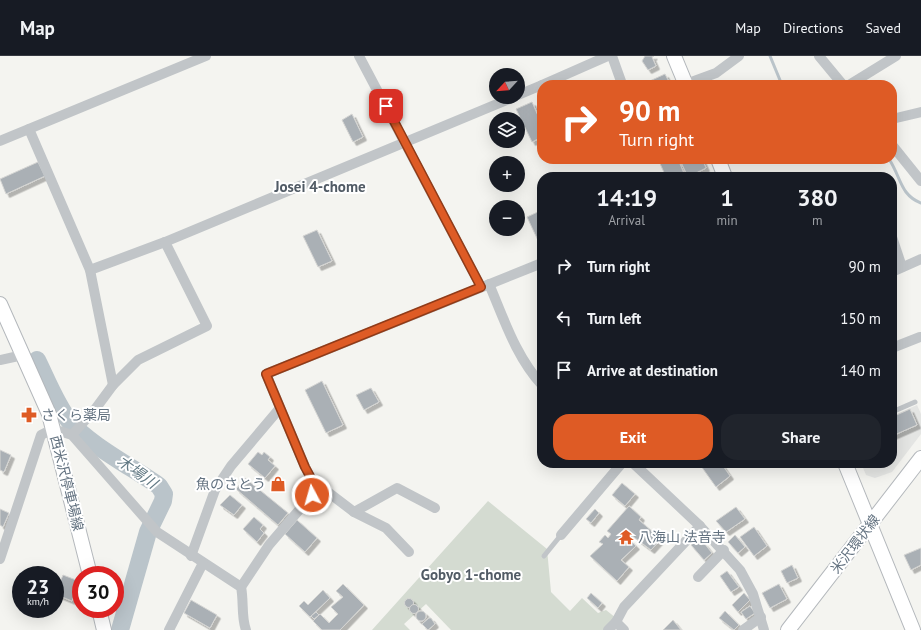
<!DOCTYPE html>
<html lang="en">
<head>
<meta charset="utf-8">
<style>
  body { margin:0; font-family:"PT Sans","Noto Sans JP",sans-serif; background:#20242c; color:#f1f3f6; height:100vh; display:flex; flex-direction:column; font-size:15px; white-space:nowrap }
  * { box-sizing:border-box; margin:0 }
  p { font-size:13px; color:#9ea1a6 }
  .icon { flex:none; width:22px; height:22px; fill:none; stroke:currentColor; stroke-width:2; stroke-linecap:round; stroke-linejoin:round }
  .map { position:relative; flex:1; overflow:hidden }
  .side { position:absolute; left:537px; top:116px; width:360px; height:296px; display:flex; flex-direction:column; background:#171b24; border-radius:16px; box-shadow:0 4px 16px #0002 }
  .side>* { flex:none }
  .banner { position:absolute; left:537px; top:24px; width:360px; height:84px; border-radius:16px; box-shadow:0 4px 16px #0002; background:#de5b25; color:#fff; overflow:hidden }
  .needle { width:26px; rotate:244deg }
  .tools { position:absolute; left:489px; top:12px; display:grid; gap:8px }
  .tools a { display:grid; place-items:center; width:36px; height:36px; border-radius:50%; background:#171b24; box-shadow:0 4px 16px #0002; font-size:20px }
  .speed { position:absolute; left:12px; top:510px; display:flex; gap:8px; font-size:20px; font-weight:700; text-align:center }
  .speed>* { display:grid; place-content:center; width:52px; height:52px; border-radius:50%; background:#171b24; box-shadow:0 4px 16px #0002; line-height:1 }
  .speed small { font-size:10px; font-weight:400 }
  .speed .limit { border:6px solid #d22; background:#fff; color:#111 }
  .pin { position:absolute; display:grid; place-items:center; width:34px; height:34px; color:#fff; margin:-17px; border-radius:8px; box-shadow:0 2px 6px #0006 }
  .me { position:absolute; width:44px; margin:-22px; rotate:354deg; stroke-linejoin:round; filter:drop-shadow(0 0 3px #0008) }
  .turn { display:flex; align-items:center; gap:14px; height:84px; padding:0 16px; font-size:18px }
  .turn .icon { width:52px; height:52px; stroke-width:2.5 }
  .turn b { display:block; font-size:28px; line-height:34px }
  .eta { display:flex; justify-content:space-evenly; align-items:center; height:68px; text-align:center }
  .eta b { font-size:24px; font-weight:800; line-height:28px }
  .action { display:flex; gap:8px; margin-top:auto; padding:8px 16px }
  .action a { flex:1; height:46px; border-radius:16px; background:#de5b25; color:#fff; font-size:16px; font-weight:800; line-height:46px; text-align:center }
  .action a+a { background:#20242c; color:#f1f3f6 }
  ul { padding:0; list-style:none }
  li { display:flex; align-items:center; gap:12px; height:52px; padding:0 16px }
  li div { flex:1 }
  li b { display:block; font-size:15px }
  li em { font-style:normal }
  header { display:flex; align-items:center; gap:24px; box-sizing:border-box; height:56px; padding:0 20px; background:#171b24; border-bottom:1px solid #363941 }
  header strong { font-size:19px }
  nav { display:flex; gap:22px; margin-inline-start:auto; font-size:14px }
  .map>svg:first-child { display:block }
</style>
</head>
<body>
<header>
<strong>Map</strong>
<nav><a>Map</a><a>Directions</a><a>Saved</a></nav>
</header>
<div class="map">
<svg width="921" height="574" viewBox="0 0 921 574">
  <defs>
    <filter id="shadow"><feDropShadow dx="3.5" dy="3.5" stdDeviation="0" flood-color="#0004"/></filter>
  </defs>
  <rect width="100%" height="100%" fill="#f4f4f0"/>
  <path fill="#e4e5e3" d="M917,349L921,358V378L892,416L875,422L866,419L861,407H892V360Z"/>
  <path fill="#d4dbd1" d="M488,445L547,493L551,536L570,555L582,542L598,557L606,554L616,562L604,574H451L426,548L404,568L410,574H372Z"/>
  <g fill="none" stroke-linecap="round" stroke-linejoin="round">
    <g stroke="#bac4ca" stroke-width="3">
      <path d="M770,0L782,29"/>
      <path d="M889,103C901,121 900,139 921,147"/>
    </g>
    <path stroke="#bac4ca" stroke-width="18" d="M37,304C47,324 56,348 70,366C88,388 135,413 159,430L164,438L163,445L148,476L120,574"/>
  </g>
  <g fill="#aab0b5" stroke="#d5d5d3" filter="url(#shadow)">
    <path d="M645,0H654L652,1L656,10L648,14L642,5Z"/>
    <path d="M665,18L668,24L674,29H641Z"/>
    <path d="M532,46L542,69V81L532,86L516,53Z"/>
    <path d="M352,58L363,81L353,86L342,64Z"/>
    <path d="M658,103H678L685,120L666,121Z"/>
    <path d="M683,103H702L706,112L688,121L680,104Z"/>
    <path d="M38,106L45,120L6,138L0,123Z"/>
    <path d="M705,117L706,121H696Z"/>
    <path d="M542,154V193L527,161Z"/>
    <path d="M317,174L332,205L318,211L303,180Z"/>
    <path d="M322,325L343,369L326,377L305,334Z"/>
    <path d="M371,332L379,346L364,354L356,339Z"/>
    <path d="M910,353L917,369L892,380V361Z"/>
    <path d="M0,394L11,399L4,416L0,414Z"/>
    <path d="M258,396L262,399L264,396L270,401L268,404L275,410L265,422L248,408Z"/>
    <path d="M706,407H721L730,420L716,431L701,410Z"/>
    <path d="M245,422L288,457L278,469L236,433Z"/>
    <path d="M622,427L635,438L625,450L612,439Z"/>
    <path d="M230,439L242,449L234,459L220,449Z"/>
    <path d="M629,450L641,461L639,464L661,483L651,494L631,479L632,478L629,475L622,483L627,487L630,484L636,490L621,504L629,511L617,525L590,500L603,488L599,486L605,479L608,482L611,478L607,475Z"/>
    <path d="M736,451L745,463L726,476L716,465Z"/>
    <path d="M0,453L9,457L3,471L0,469Z"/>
    <path d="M595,453L599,457L591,467L586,463Z"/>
    <path d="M254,461L263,469L260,473L264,477L257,486L243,473Z"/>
    <path d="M297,464L317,482L305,496L285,478Z"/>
    <path d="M754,471L767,490L754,500L740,481Z"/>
    <path d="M735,479L745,491L738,497L728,486Z"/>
    <path d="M697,484L701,489L704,487L712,497L704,504L691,489Z"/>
    <path d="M921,492V509L911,514L904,499Z"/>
    <path d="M792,509L798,522L787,527L781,515Z"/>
    <path d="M727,515L739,531L731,536L720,520Z"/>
    <path d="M63,519L76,524L75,528L78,529L72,545L55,538Z"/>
    <path d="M343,528L364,549L340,574H322L313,565L320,558L329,567L338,558L331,551L343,541L336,535Z"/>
    <path d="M779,528L787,543L770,552L762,537Z"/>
    <path d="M323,534L330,542L310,561L299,550L304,545L308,549Z"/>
    <path d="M591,537L602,547L598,552L587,542Z"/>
    <path d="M744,537L750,544L738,556L732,549Z"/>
    <circle cx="409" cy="547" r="4.5"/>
    <path d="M191,544L217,559L210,572L184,557Z"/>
    <circle cx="414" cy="553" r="4.5"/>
    <path d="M750,550L755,557L746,563L741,556Z"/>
    <circle cx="421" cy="560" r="5"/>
    <path d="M725,555L739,569L734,574L719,562Z"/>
    <path d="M316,556L319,559L314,563L311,560Z"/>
    <path d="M429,562H431L435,568L428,574L422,568Z"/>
    <path d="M673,564L681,574H663Z"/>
  </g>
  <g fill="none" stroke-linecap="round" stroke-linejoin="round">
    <defs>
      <g id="secondary">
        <path d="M674,0L686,29"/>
        <path d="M718,103L725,121"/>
        <path d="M0,248L49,358L90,519"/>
        <path d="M845,407L913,574"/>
        <path d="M99,553L104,574"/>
        <path d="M788,574L921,402"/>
      </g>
    </defs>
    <use href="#secondary" stroke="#b4b8bc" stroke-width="16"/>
    <g stroke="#c1c5c8" stroke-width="5">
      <path d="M892,356L915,346"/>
      <path d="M544,500L561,479"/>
    </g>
    <g stroke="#c1c5c8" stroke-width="10">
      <path d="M359,0L481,231"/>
      <path d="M612,0L622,28"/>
      <path d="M819,0L843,29"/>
      <path d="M686,28L716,17L739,0"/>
      <path d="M542,29L608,0"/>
      <path d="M849,29L896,0"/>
      <path d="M518,39L542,29"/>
      <path d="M892,63L921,56"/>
      <path d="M29,73L90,214L113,329"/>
      <path d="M0,85L206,0"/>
      <path d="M892,89L921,125"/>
      <path d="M892,181L902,211"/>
      <path d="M90,214L165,186L514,41"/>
      <path d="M892,216L921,203"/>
      <path d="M489,228C504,263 516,301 542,329"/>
      <path d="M892,292L920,281"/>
      <path d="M0,304L23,299"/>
      <path d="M72,379L96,352L113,329L138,304L207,270L165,186"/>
      <path d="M633,407L700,470L740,514L753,538L764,574"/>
      <path d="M312,424L354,456L397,432L435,452"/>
      <path d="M354,456L386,472L409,496"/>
      <path d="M561,479L622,407"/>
      <path d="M191,500L215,434L231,410L280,352"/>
      <path d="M0,503L41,379L53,373L72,379L157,476L241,531C244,545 241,561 246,574"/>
      <path d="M698,521L724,494"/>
      <path d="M241,531L269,489L312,439V424L305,411L266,318L542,207"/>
      <path d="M616,566L624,551L700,470"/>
      <path d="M169,574L203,507"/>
      <path d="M608,574L616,566L624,574"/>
      <path d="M743,574L761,561"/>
    </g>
    <use href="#secondary" stroke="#fff" stroke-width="14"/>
  </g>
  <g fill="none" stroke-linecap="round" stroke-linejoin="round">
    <defs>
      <path id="route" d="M312,439V424L305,411L266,318L481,231L386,50"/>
    </defs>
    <use href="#route" stroke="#903b18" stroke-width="10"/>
    <use href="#route" stroke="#de5b25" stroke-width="7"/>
  </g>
  <defs>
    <symbol id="pharmacy-bare" viewBox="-9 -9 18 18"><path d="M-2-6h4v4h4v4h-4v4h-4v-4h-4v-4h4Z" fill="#de5b25" stroke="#fff" stroke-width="2.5" paint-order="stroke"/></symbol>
    <symbol id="shop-bare" viewBox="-9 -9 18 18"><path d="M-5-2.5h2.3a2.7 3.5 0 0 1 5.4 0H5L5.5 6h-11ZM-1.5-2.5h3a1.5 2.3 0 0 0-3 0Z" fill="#de5b25" stroke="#fff" stroke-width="2.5" paint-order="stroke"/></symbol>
    <symbol id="temple-bare" viewBox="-9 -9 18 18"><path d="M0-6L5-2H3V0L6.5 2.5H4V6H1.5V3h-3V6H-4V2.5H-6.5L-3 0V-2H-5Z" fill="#de5b25" stroke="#fff" stroke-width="2.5" paint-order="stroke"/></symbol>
  </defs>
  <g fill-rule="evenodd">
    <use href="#pharmacy-bare" x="18" y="348" width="22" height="22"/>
    <use href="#shop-bare" x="267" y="417" width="22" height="22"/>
    <use href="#temple-bare" x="615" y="470" width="22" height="22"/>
  </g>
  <g text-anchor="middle" stroke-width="4" stroke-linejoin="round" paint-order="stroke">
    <g font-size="14" fill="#637280" stroke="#fff" text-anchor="start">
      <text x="41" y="364">さくら薬局</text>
      <text x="266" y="433" text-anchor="end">魚のさとう</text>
      <text x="638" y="486">八海山 法音寺</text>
    </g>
    <g font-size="14" fill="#637280" stroke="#fff">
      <text transform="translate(67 427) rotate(76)" y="5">西米沢停車場線</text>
      <text transform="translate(855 488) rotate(-52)" y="5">米沢環状線</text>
    </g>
    <g font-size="15" font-weight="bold" fill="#515b65" stroke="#fff">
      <text x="320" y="136">Josei 4-chome</text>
      <text x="471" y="524">Gobyo 1-chome</text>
    </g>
    <g font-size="15" font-style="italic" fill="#637a85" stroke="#fff">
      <text transform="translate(137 416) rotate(35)" y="5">木場川</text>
    </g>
  </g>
</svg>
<div class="tools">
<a><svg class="needle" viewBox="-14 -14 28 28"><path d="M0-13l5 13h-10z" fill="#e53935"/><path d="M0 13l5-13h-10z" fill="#9ea1a6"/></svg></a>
<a><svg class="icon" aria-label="layers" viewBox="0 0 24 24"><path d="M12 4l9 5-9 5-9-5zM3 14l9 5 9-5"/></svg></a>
<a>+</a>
<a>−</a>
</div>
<div class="speed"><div>23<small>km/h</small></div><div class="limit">30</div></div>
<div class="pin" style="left:386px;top:50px;background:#d93025"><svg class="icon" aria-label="arrive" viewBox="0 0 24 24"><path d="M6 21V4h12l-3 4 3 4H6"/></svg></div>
<svg class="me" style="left:312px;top:439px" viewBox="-20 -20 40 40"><circle r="17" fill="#de5b25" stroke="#fff" stroke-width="3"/><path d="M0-11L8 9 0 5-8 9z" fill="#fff"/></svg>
<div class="banner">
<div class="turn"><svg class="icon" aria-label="right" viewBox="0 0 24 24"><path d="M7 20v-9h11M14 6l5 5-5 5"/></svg><div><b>90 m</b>Turn right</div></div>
</div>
<section class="side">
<div class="eta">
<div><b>14:19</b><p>Arrival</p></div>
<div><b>1</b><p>min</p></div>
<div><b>380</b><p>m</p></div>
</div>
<ul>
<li><svg class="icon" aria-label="right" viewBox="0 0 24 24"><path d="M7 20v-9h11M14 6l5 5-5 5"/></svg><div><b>Turn right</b></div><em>90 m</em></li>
<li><svg class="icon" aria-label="left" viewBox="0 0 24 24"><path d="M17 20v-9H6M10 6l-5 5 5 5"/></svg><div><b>Turn left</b></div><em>150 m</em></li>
<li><svg class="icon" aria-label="arrive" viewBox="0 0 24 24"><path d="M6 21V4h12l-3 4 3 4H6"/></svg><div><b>Arrive at destination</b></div><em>140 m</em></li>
</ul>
<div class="action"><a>Exit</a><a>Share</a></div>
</section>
</div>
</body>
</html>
